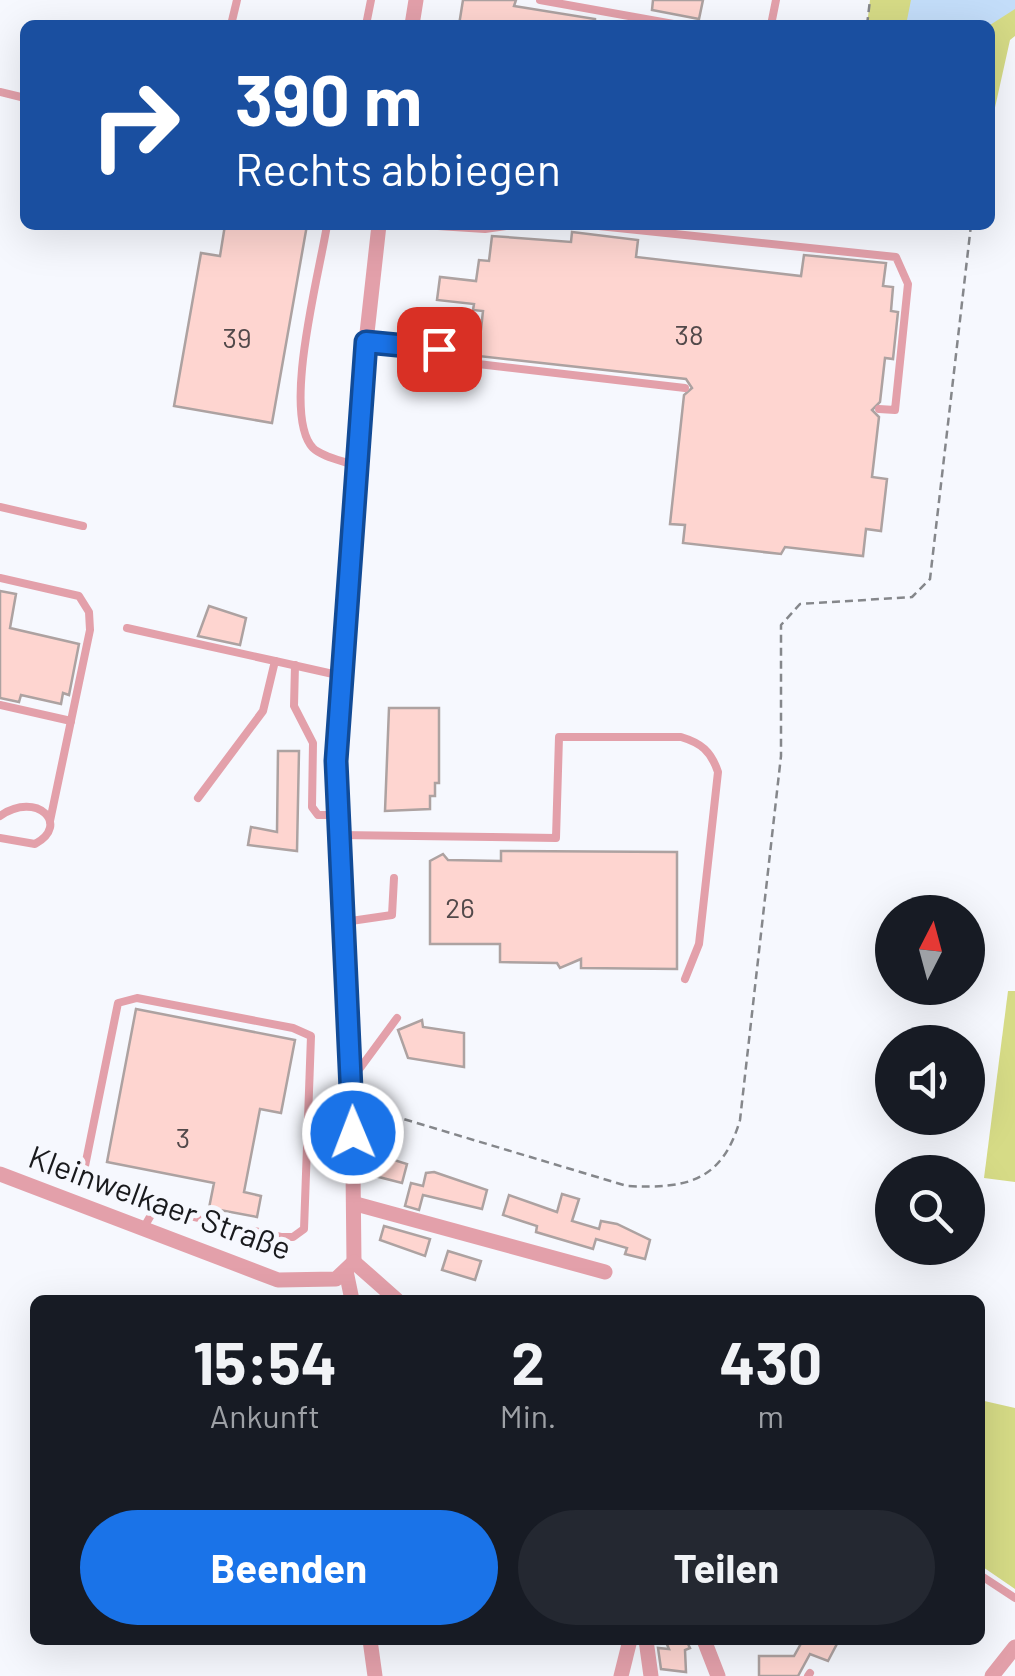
<!DOCTYPE html>
<html lang="de">
<head>
<meta charset="utf-8">
<style>
  body { margin:0; font-family:Barlow,sans-serif; background:#242831; color:#f1f3f6; height:100vh; display:flex; flex-direction:column; font-size:38px; white-space:nowrap }
  * { box-sizing:border-box; margin:0 }
  p { font-size:32px; color:#9ea1a6 }
  .icon { flex:none; width:55px; height:55px; fill:none; stroke:currentColor; stroke-width:2; stroke-linecap:round; stroke-linejoin:round }
  .map { position:relative; flex:1; overflow:hidden }
  .details { position:absolute; left:30px; top:1295px; width:955px; height:350px; display:flex; flex-direction:column; background:#171b24; border-radius:15px; box-shadow:0 10px 40px #0002 }
  .details>* { flex:none }
  .hud { position:absolute; left:20px; top:20px; width:975px; height:210px; border-radius:15px; box-shadow:0 10px 40px #0002; background:#1a4fa0; color:#fff; overflow:hidden }
  .needle { width:65px; rotate:6deg }
  .controls { position:absolute; left:875px; top:895px; display:grid; gap:20px }
  .controls a { display:grid; place-items:center; width:110px; height:110px; border-radius:50%; background:#171b24; box-shadow:0 10px 40px #0002; font-size:50px }
  .pin { position:absolute; display:grid; place-items:center; width:85px; height:85px; color:#fff; margin:-42px; border-radius:20px; box-shadow:0 5px 15px #0006 }
  .me { position:absolute; width:110px; margin:-55px; rotate:359deg; stroke-linejoin:round; filter:drop-shadow(0 0 8px #0008) }
  .turn { display:flex; align-items:center; gap:35px; height:210px; padding:0 50px; font-size:45px }
  .turn .icon { width:130px; height:130px; stroke-width:2.5 }
  .turn b { display:block; font-size:70px; line-height:85px }
  .eta { display:flex; justify-content:space-evenly; align-items:center; height:170px; text-align:center }
  .eta b { font-size:60px; font-weight:700; line-height:70px }
  .action { display:flex; gap:20px; margin-top:auto; padding:20px 50px }
  .action a { flex:1; height:115px; border-radius:60px; background:#1a73e8; color:#fff; font-size:40px; font-weight:700; line-height:115px; text-align:center }
  .action a+a { background:#242831; color:#f1f3f6 }
  .map>svg:first-child { display:block }
</style>
</head>
<body>
<div class="map">
<svg width="1015" height="1676" viewBox="0 0 1015 1676">
  <rect width="100%" height="100%" fill="#f6f8fe"/>
  <g fill="#d6db86">
    <path d="M870,0H1015V36L1010,40L990,130V25H867Z"/>
    <path d="M1008,991H1015V1182L984,1178Z"/>
    <path d="M980,1400L1015,1408V1589L980,1565Z"/>
  </g>
  <path fill="#c3ddf9" d="M911,0H1015V9L990,25H906Z"/>
  <g fill="#fed5d0" stroke="#ada2a1" stroke-width="2.5">
    <path d="M463,0H516L514,6L595,19V25H459Z"/>
    <path d="M653,0H703L699,19L652,10Z"/>
    <path d="M225,225H307L272,423L174,406L201,253L220,256Z"/>
    <path d="M572,232L638,240L636,257L801,276L804,255L886,263L883,286L893,287L891,311L898,312L893,359L885,358L880,402L872,410L879,417L872,477L887,479L881,531L866,529L863,556L785,547L781,554L683,543L685,525L670,524L684,395L692,388L686,379L478,356L483,311L473,310L474,304L437,300L440,277L476,281L479,260L489,261L492,236L571,242Z"/>
    <path d="M0,591L16,594L10,628L79,644L69,695L63,693L61,704L21,695L19,702L0,698Z"/>
    <path d="M209,606L246,618L240,645L198,636Z"/>
    <path d="M389,708H439V783H435V796H430V809L385,811Z"/>
    <path d="M278,751H299L297,851L248,845L251,827L277,832Z"/>
    <path d="M501,851L677,852V969L581,968V959L560,968L557,963L500,962V944H430V861L443,854L448,860L501,861Z"/>
    <path d="M136,1009L295,1040L281,1113L260,1109L244,1192L261,1196L257,1217L209,1208L214,1183L107,1162Z"/>
    <path d="M422,1020L423,1027L464,1033V1067L408,1058L398,1030Z"/>
    <path d="M381,1156L407,1164L402,1183L375,1176Z"/>
    <path d="M434,1172L487,1190L482,1209L423,1195L419,1210L405,1206L411,1183L423,1186L426,1173Z"/>
    <path d="M562,1194L579,1199L572,1221L599,1229L601,1221L617,1224L650,1240L645,1259L625,1254L627,1248L596,1239L593,1249L536,1232L537,1226L503,1215L509,1195L557,1212Z"/>
    <path d="M384,1226L430,1239L425,1256L380,1240Z"/>
    <path d="M448,1251L481,1261L475,1280L442,1270Z"/>
    <path d="M665,1640H686L690,1648L685,1650L686,1672L661,1669L658,1648L669,1649Z"/>
    <path d="M803,1640H839L828,1661L810,1654L798,1676H759V1656H794Z"/>
  </g>
  <g fill="none" stroke-linecap="round" stroke-linejoin="round">
    <g stroke="#85878b" stroke-width="2.5" stroke-dasharray="8 5" stroke-linecap="butt">
      <path d="M867,25L870,0"/>
      <path d="M367,1108L627,1186C686,1189 722,1182 740,1120L781,756V625L800,604L912,597L930,579L971,225"/>
    </g>
    <g stroke="#e3a0aa" stroke-width="8">
      <path d="M540,0L679,25"/>
      <path d="M231,25L237,0"/>
      <path d="M366,25L371,0"/>
      <path d="M771,25L776,0"/>
      <path d="M0,92L25,98"/>
      <path d="M327,225C320,271 281,414 313,448C322,457 344,461 356,466"/>
      <path d="M422,225L485,229L513,225"/>
      <path d="M589,225L896,257L908,284L895,410L879,409"/>
      <path d="M366,342L439,349L478,364L685,388"/>
      <path d="M0,507L83,526"/>
      <path d="M0,578L79,596L89,612L90,630L50,821"/>
      <path d="M127,628L275,661"/>
      <path d="M295,665L294,706L313,743L312,807L318,815H338"/>
      <path d="M0,705L71,721"/>
      <path d="M198,798L263,711L275,661L342,676"/>
      <path d="M0,816C37,790 71,825 35,844L0,838"/>
      <path d="M339,835L556,838L559,737H681C701,743 711,751 718,772L699,944L685,979"/>
      <path d="M344,922L392,915L394,878"/>
      <path d="M355,1075L397,1018"/>
      <path d="M143,1229L155,1208L281,1237H293L304,1229L311,1036L293,1028L137,998L118,1003L84,1171C102,1193 138,1182 155,1208"/>
      <path d="M980,1575L1015,1598"/>
      <path d="M808,1676L810,1673"/>
    </g>
    <g stroke="#e3a0aa" stroke-width="15">
      <path d="M412,25L416,0"/>
      <path d="M0,1174L278,1280L336,1279L354,1262"/>
      <path d="M356,1204L605,1272"/>
      <path d="M354,1262L352,1078L336,761L366,342L379,225"/>
      <path d="M354,1262L397,1300"/>
      <path d="M346,1271L352,1300"/>
      <path d="M370,1640L375,1676"/>
      <path d="M646,1640L651,1676"/>
      <path d="M704,1640L718,1676"/>
      <path d="M621,1676L630,1640"/>
      <path d="M992,1676L1015,1647"/>
    </g>
  </g>
  <g fill="none" stroke-linecap="round" stroke-linejoin="round">
    <defs>
      <path id="route" d="M353,1133L336,761L366,342L439,349"/>
    </defs>
    <use href="#route" stroke="#114b97" stroke-width="25"/>
    <use href="#route" stroke="#1a73e8" stroke-width="18"/>
  </g>
  <g text-anchor="middle" stroke-width="10" stroke-linejoin="round" paint-order="stroke">
    <g font-size="28" fill="#52494a">
      <text x="689" y="345">38</text>
      <text x="237" y="348">39</text>
      <text x="460" y="918">26</text>
      <text x="183" y="1148">3</text>
    </g>
    <g font-size="32" fill="#191a1d" stroke="#f6f8fe">
      <text transform="translate(160 1203) rotate(20)" y="11">Kleinwelkaer Straße</text>
    </g>
  </g>
</svg>
<div class="controls">
<a><svg class="needle" viewBox="-14 -14 28 28"><path d="M0-13l5 13h-10z" fill="#e53935"/><path d="M0 13l5-13h-10z" fill="#9ea1a6"/></svg></a>
<a><svg class="icon" aria-label="sound" viewBox="0 0 24 24"><path d="M4 9h4l5-4v14l-5-4H4zM17 9q2 3 0 6"/></svg></a>
<a><svg class="icon" aria-label="search" viewBox="0 0 24 24"><circle cx="10" cy="10" r="6"/><path d="M15 15l6 6"/></svg></a>
</div>
<div class="pin" style="left:439px;top:349px;background:#d93025"><svg class="icon" aria-label="arrive" viewBox="0 0 24 24"><path d="M6 21V4h12l-3 4 3 4H6"/></svg></div>
<svg class="me" style="left:353px;top:1133px" viewBox="-20 -20 40 40"><circle r="17" fill="#1a73e8" stroke="#fff" stroke-width="3"/><path d="M0-11L8 9 0 5-8 9z" fill="#fff"/></svg>
<div class="hud">
<div class="turn"><svg class="icon" aria-label="right" viewBox="0 0 24 24"><path d="M7 20v-9h11M14 6l5 5-5 5"/></svg><div><b>390 m</b>Rechts abbiegen</div></div>
</div>
<section class="details">
<div class="eta">
<div><b>15:54</b><p>Ankunft</p></div>
<div><b>2</b><p>Min.</p></div>
<div><b>430</b><p>m</p></div>
</div>
<div class="action"><a>Beenden</a><a>Teilen</a></div>
</section>
</div>
</body>
</html>
